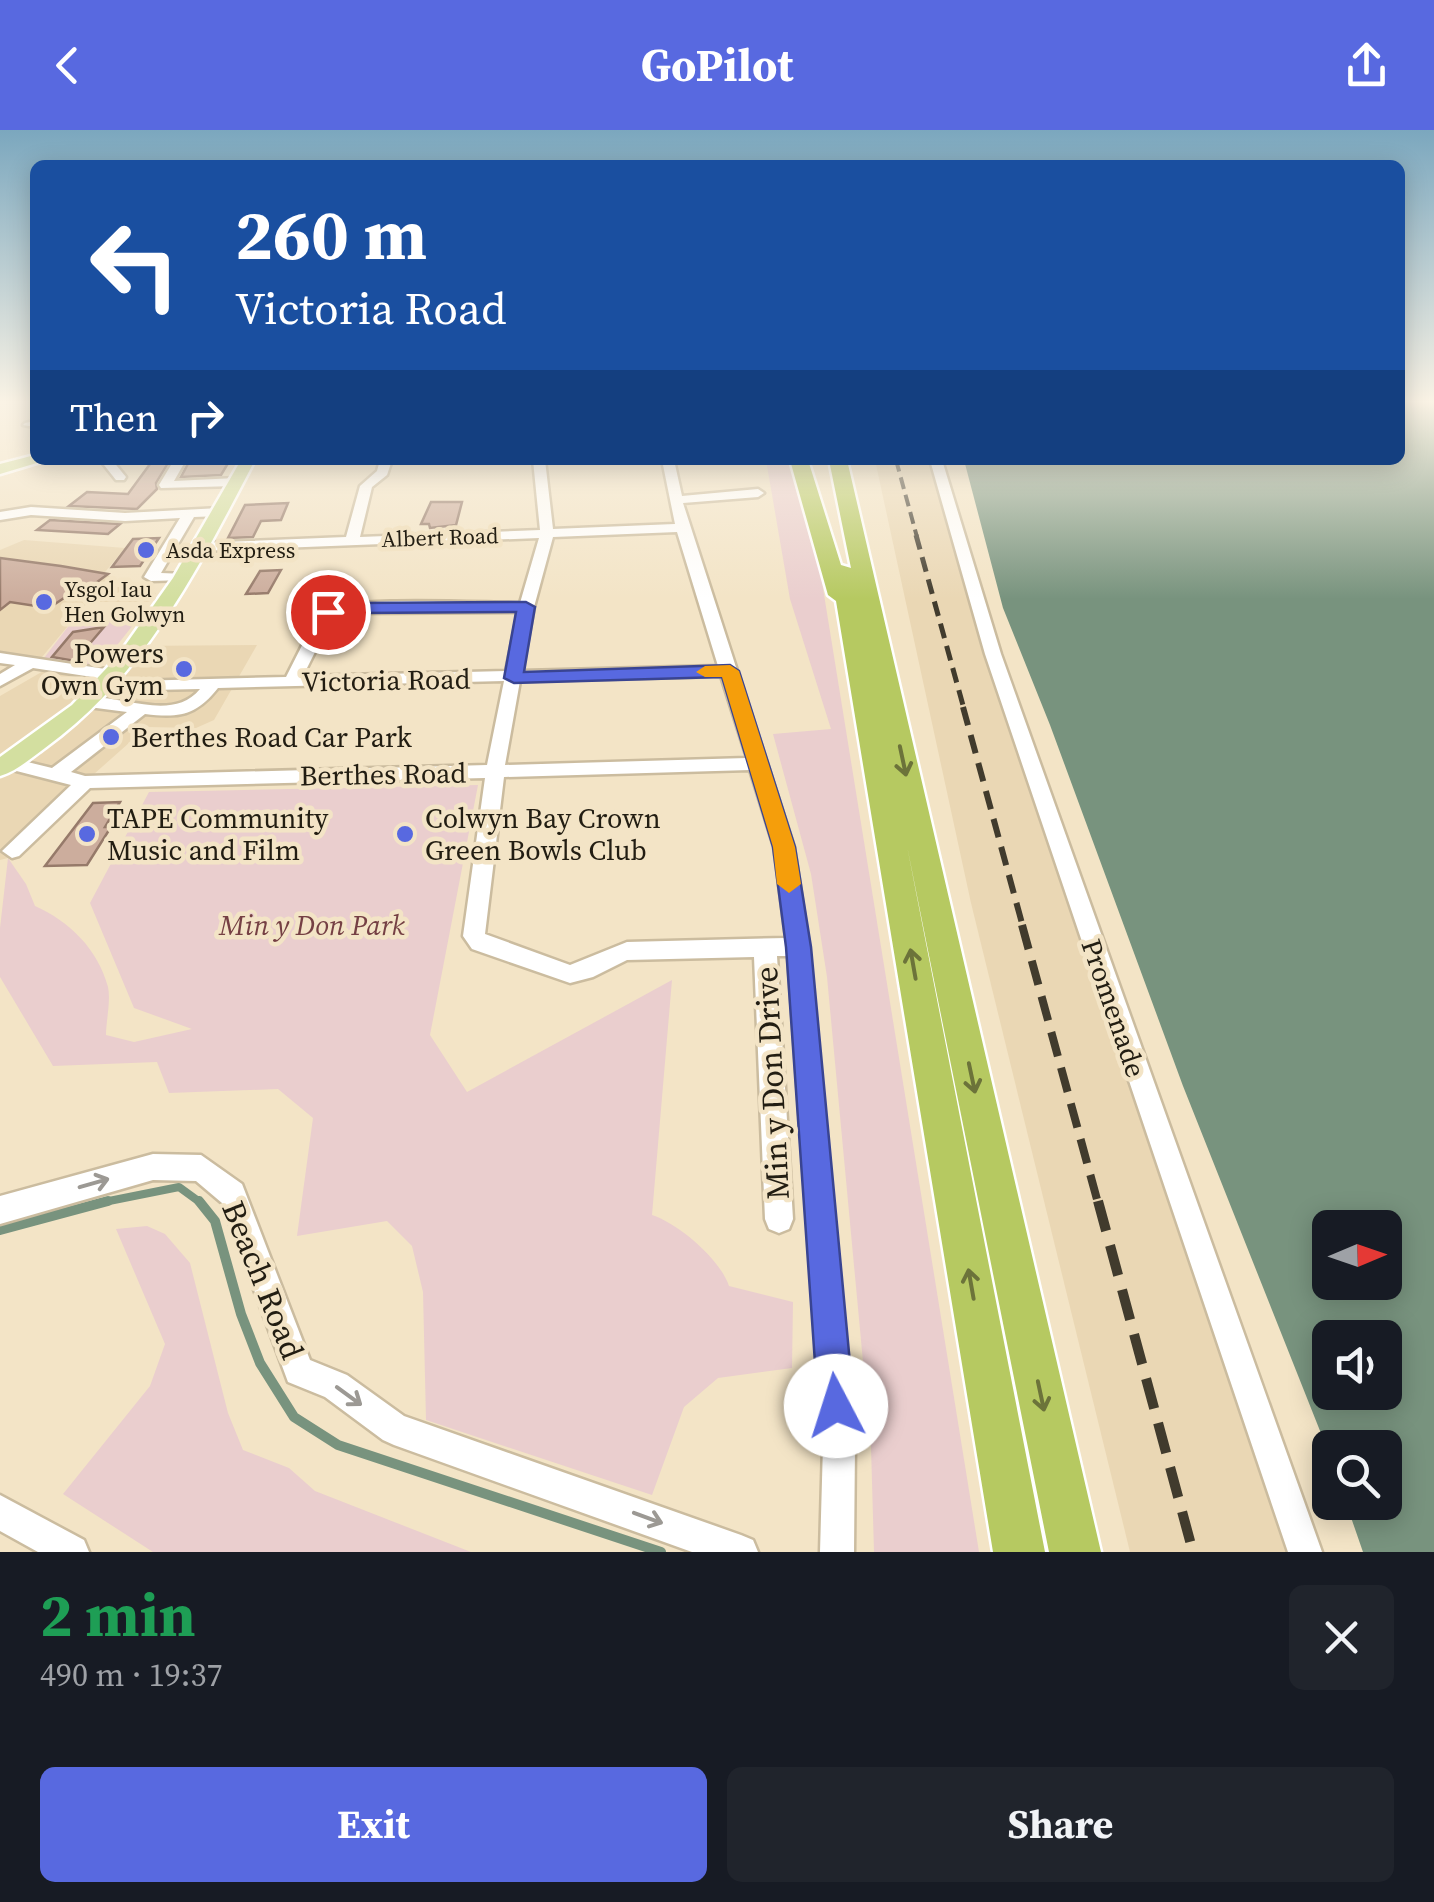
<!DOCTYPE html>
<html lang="en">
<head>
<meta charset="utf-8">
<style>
  body { margin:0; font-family:"Source Serif 4",serif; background:#20242c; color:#f1f3f6; height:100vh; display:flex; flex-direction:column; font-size:38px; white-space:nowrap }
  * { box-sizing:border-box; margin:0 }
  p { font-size:32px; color:#9ea1a6 }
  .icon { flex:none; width:55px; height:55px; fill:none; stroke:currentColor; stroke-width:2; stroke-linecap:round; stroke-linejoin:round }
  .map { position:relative; height:1422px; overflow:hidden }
  .drawer { display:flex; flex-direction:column; background:#171b24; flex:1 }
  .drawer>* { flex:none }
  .top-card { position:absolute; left:30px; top:30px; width:1375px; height:305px; border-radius:15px; box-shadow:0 5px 25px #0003; background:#1a4fa0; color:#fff; overflow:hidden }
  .needle { width:65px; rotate:88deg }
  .fabs { position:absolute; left:1312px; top:1080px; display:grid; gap:20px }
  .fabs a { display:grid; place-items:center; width:90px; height:90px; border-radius:15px; background:#171b24; box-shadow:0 5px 25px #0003; font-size:50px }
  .pin { position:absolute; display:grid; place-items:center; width:85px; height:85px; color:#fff; margin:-42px; border:5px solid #fff; border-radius:50%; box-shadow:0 2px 10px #0007 }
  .me { position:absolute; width:110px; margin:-55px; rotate:355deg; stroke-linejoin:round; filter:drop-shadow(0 0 8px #0008) }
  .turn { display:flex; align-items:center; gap:35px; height:210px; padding:0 40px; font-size:45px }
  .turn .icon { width:130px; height:130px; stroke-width:2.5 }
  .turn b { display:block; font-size:70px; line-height:85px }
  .then { display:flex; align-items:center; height:95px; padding:0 40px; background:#0003; gap:20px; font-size:38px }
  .round { display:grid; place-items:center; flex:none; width:105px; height:105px; border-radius:15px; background:#20242c }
  .overview { display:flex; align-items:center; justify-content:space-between; height:170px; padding:0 40px }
  h1 { font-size:60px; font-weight:700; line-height:75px; color:#1e9e55 }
  .action { display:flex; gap:20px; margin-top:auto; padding:20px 40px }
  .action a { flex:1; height:115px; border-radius:15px; background:#5869e0; color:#fff; font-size:40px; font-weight:700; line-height:115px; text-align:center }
  .action a+a { background:#20242c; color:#f1f3f6 }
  header { display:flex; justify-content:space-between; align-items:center; height:130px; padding:0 40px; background:#5869e0; color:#fff; font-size:45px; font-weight:700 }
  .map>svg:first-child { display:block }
</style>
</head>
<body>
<header><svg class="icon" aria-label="back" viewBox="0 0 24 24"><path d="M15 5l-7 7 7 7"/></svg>GoPilot<svg class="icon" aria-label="share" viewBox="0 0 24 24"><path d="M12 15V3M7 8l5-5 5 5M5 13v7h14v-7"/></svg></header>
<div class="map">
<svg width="1434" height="1422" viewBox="0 0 1434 1422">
  <rect width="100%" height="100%" fill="#f3e4c6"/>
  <g fill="#ead7b4">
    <path d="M875,330H928L1289,1422H1130L971,773Z"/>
    <path d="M24,410L125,418L105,442L111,448L106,455L156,463L149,472H88L37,533L0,526V420Z"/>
    <path d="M257,515L214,590L196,598L147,597L85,652L8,728L0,730V566L52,536L112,545L133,516Z"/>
  </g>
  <g fill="#eacece">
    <path d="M766,330H791L821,446L979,1422H874L871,1317L827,847L811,744L773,604L831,599L790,469Z"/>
    <path d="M77,485H141L99,538L41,532Z"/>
    <path d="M478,655L430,905L467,962L672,850L652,1085C679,1094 720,1129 729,1156L793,1172L792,1238L718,1248L684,1277L652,1365L426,1290L423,1162L412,1116L387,1091L297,1106L313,988L278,959L169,963L157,932L53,936L0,847V798L8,728L26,754L35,776C69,791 98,819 108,857C111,871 106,891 106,905L134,912L192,899L134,878L90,773L149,662Z"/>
    <path d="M147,1096L165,1104L190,1133L228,1283L243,1320L289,1338L315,1361L471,1422H153L63,1364L150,1256L165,1214L116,1099Z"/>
  </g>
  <path fill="#78937e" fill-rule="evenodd" d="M1400,270H1434V1422H1363L1346,1373L1385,1372V1318H1330V1326L1183,956L1050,595L1003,478L964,330H1400ZM1330,1098H1385V1152H1330ZM1330,1208H1385V1262H1330Z"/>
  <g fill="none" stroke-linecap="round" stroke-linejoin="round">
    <path stroke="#78937e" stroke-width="8" d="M99,1073L179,1057L201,1073"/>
    <g stroke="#78937e" stroke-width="10">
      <path d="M199,1071L215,1091L241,1184L260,1233L294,1287L338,1315L661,1422"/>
      <path d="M0,1100L108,1071"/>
    </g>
  </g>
  <g fill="#ccad9d" stroke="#967a6a" stroke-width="2.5">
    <path d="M153,330H170L156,353L157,359L137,379L69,376L87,362L128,364Z"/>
    <path d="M190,330H230L221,345L181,347Z"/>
    <path d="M431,372H462L456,395L430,398L429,394H421Z"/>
    <path d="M288,373L281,390L261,391L253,407L228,408L245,375Z"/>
    <path d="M50,390L120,394L108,404L37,400Z"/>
    <path d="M159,408L140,436L112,437L133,409Z"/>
    <path d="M0,428L61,436L108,444L74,469L64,468L49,478L10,472L0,480Z"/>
    <path d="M281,440L268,463L246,464L260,441Z"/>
    <path d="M104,497L75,531L52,527L73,502Z"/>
    <path d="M120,672L105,697H111L87,735L45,736L93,673Z"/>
  </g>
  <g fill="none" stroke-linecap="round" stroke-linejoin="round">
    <defs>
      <g id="minor">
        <path d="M35,291V297L23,295L25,293Z"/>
        <path d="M100,330H112L126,347L124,350H116Z"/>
        <path d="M174,330H186L174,351L236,348L242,352L236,356L161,358L159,355Z"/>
        <path d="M380,330H392L387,345L372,357L360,407L540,400L533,330H545L553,399L675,394L662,330H674L682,366L758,359L764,363L758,367L683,373L794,717L809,817L855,1315L854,1422H820L823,1315L788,826H777L793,1089L789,1099L779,1103L769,1099L765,1089L754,827L627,830L593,847L570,853L472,819L463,806L485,648L90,658L19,726L12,728L2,721L71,655L1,637V629L7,627L52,638L127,582L81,576L78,572L81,568C119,562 171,594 200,559L103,561L97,560V552L286,547L319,482C345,465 481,473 520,473L539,408L199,421L192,417L199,413L346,407L360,356L377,341ZM677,402L718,536L522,541L534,477L553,407ZM518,482L506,541L303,546L333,486L356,483ZM721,546L747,628L505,635L520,551ZM504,551L487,635L85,646L71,642L145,584C179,588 196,586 218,558ZM750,640L774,717L786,808L627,812L570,835L485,804L504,647Z"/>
        <path d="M930,330H942L1001,524L1322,1422H1288L985,524Z"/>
        <path d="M31,377L125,383L220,378L227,382L220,386L194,387L161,443L185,444V450L151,451L144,447L180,388L125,391L31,385L0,390V382Z"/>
        <path d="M0,523L112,540L120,545L112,550L33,538L0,556V544L15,535L0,533Z"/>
        <path d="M153,1024L201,1025L242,1054L310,1230L347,1245L404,1286L741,1405L753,1410L758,1422H692L394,1315L383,1310L325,1267L288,1252L222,1073L196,1051L153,1050L0,1094V1066Z"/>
        <path d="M0,1365L84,1410L89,1422H38L0,1401Z"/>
      </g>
      <g id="major">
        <path d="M35,325V330L40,332L0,344V334Z"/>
        <path d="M241,330H255C200,435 144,547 45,618C31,628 17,641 0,646V627L72,575L117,527L173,448Z"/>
      </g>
      <path id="highway" d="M790,330H808L841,435L851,438L829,330H847L1101,1422H1049L907,716L1045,1422H993L836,471L828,465Z"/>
    </defs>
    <use href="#minor" stroke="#cbbc9f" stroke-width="5"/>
    <use href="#major" stroke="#fff" stroke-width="5"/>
    <use href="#highway" stroke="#fff" stroke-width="5"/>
    <use href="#minor" fill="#fff" fill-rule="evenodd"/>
    <use href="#major" fill="#d3dfa0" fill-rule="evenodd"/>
    <use href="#highway" fill="#b6c961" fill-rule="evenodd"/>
    <path stroke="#413b2d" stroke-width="4" stroke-dasharray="12 6" stroke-linecap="butt" d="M896,330L917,407"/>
    <path stroke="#413b2d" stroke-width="5" stroke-dasharray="15 8" stroke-linecap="butt" d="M916,405L964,579"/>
    <path stroke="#413b2d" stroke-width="6" stroke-dasharray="19 10" stroke-linecap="butt" d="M963,577L1023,797"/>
    <path stroke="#413b2d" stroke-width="8" stroke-dasharray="25 12" stroke-linecap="butt" d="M1022,795L1098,1073"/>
    <path stroke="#413b2d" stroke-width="10" stroke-dasharray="31 15" stroke-linecap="butt" d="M1098,1071L1193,1422"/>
  </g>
  <defs><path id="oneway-shaft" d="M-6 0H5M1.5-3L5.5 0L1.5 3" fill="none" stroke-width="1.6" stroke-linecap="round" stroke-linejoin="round" transform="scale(2.5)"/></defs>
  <g stroke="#6c733a">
    <use href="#oneway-shaft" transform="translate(903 631) rotate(78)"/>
    <use href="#oneway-shaft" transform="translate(913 834) rotate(-100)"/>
    <use href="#oneway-shaft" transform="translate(972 948) rotate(78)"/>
    <use href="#oneway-shaft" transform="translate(971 1154) rotate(-100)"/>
    <use href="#oneway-shaft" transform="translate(1041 1266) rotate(78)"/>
  </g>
  <g stroke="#9c9994">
    <use href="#oneway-shaft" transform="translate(94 1053) rotate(-16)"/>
    <use href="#oneway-shaft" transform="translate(349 1266) rotate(36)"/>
    <use href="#oneway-shaft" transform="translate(648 1388) rotate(20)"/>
  </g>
  <linearGradient id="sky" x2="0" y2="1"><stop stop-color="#7ba7be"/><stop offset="0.58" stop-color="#faf3e5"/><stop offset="1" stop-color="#faf3e5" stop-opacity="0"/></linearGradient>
  <rect width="1434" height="469" fill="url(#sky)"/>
  <path fill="#5869e0" stroke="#394492" stroke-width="2.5" d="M526,472L535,477L524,542L730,535L739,541L795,717L811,817L854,1276L849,1289L836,1295L823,1289L818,1276L786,817L773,717L722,547L514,553L504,548L516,482L356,483L328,487L319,482L356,473Z"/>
  <path fill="#f59e0b" d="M730,535L739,541L795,717L801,754L789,763L777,754L773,717L722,547H705L696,542L705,536Z"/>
  <g fill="#5869e0" stroke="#f3e4c6" stroke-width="4">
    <circle cx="146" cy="420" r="10"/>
    <circle cx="44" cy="472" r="10"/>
    <circle cx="184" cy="539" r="10"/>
    <circle cx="111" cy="607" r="10"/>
    <circle cx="87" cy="704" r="10"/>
    <circle cx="405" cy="704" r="10"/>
  </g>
  <g text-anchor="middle" stroke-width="9" stroke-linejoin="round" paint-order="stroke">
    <g font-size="22" fill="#221d12" stroke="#f3e4c6">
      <text transform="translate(440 407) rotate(-2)" y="8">Albert Road</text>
    </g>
    <g font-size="22" fill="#221d12" stroke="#f3e4c6" text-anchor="start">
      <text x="166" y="428">Asda Express</text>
      <text x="64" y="467">Ysgol Iau<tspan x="64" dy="25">Hen Golwyn</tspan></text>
    </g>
    <g font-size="28" fill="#221d12" stroke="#f3e4c6" text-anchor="start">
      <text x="164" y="533" text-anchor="end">Powers<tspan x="164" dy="32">Own Gym</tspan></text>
      <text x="131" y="617">Berthes Road Car Park</text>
      <text x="107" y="698">TAPE Community<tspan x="107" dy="32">Music and Film</tspan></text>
      <text x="425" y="698">Colwyn Bay Crown<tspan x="425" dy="32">Green Bowls Club</tspan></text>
    </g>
    <g font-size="28" fill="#221d12" stroke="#f3e4c6">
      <text transform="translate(386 550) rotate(-1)" y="10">Victoria Road</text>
      <text transform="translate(383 644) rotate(-1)" y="10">Berthes Road</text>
      <text transform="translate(1114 878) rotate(71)" y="10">Promenade</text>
    </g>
    <g font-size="28" font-style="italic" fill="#754044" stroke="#f3e4c6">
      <text x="312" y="805">Min y Don Park</text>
    </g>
    <g font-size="32" fill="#221d12" stroke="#f3e4c6">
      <text transform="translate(772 953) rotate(-93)" y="11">Min y Don Drive</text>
      <text transform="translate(263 1150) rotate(68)" y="11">Beach Road</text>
    </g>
  </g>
</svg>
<div class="fabs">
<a><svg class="needle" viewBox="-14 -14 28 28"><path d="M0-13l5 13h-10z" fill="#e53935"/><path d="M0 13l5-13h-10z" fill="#9ea1a6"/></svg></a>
<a><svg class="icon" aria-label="sound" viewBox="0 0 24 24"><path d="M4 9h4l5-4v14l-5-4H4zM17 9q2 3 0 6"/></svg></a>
<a><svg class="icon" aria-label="search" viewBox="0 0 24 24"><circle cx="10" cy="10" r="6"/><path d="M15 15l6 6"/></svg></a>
</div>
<div class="pin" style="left:328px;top:482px;background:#d93025"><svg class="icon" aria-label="arrive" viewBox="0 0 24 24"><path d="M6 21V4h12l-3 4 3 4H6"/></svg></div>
<svg class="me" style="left:836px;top:1276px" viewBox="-20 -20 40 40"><circle r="19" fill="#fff"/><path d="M0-13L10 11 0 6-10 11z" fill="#5869e0"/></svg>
<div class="top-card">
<div class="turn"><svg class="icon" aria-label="left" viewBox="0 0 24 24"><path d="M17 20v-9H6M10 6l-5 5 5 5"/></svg><div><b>260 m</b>Victoria Road</div></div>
<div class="then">Then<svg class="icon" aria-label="right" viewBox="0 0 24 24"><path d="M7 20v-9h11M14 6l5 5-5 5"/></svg></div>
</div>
</div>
<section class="drawer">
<div class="overview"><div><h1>2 min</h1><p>490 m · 19:37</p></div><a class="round"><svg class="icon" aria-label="close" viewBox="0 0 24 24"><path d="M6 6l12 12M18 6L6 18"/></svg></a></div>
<div class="action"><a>Exit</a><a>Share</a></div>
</section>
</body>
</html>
